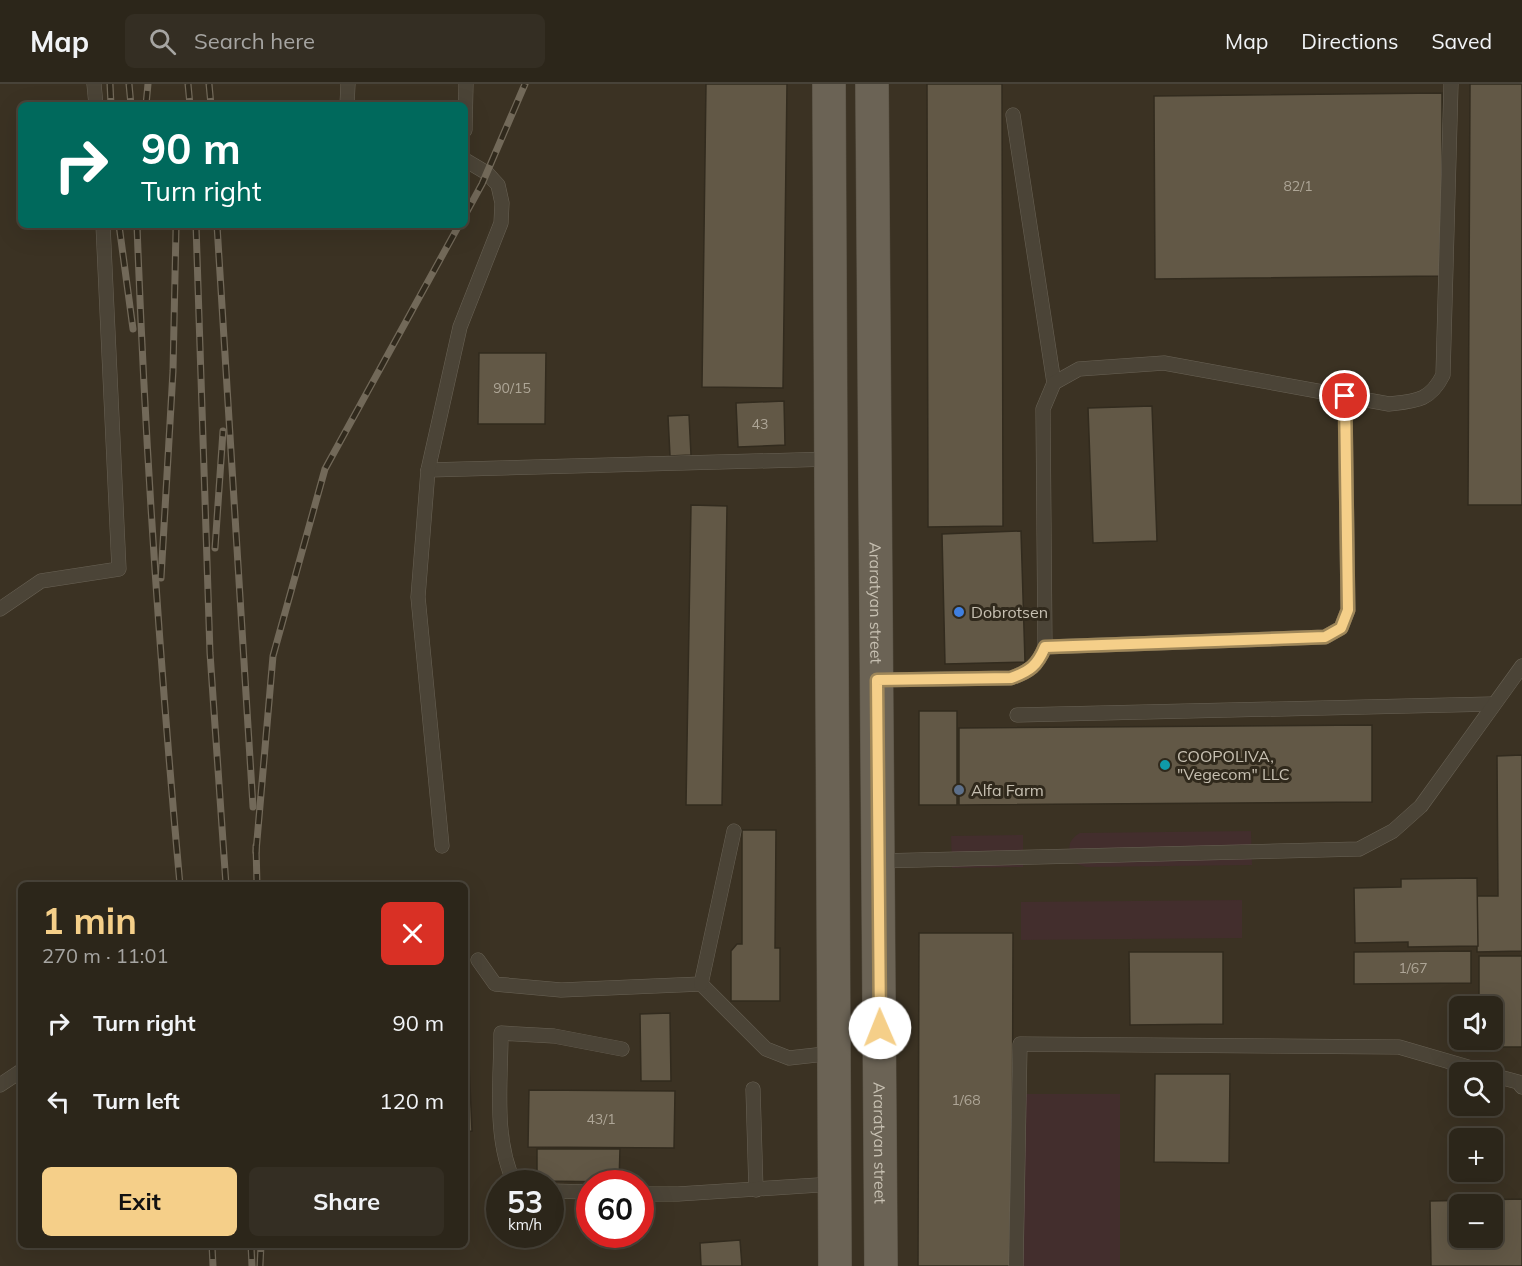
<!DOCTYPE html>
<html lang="en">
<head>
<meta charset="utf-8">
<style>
  body { margin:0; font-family:Mulish,sans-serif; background:#342e23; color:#f1f3f6; height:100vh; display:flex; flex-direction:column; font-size:22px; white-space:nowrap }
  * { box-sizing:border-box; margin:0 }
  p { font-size:20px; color:#a6a5a2 }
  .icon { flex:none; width:33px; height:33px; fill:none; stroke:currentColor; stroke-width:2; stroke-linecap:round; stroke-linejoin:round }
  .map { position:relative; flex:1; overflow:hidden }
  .side { position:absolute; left:18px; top:798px; width:450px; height:366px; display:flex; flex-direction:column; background:#2c261a; border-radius:9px; box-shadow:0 6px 24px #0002,0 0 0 2px #484339 }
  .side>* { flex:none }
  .guide { position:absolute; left:18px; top:18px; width:450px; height:126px; border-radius:9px; box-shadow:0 6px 24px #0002,0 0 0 2px #484339; background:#00695c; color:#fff; overflow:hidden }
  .tools { position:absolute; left:1449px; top:912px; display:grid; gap:12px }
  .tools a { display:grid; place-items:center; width:54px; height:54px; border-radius:9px; background:#2c261a; box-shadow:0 6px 24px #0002,0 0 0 2px #484339; font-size:30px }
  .speed { position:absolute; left:486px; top:1086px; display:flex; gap:12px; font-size:30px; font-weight:700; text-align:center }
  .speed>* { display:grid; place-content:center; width:78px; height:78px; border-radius:50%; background:#2c261a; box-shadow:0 6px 24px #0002,0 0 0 2px #484339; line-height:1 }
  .speed small { font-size:15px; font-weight:400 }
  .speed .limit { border:9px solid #d22; background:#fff; color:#111 }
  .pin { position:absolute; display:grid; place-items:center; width:51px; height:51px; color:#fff; margin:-26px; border:3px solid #fff; border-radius:50%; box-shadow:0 2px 6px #0007 }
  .me { position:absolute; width:66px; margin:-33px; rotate:359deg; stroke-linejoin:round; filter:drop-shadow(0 0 4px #0008) }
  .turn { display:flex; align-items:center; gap:21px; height:126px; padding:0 24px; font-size:27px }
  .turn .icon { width:78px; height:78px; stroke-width:2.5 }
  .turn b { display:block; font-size:42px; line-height:51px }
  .round { display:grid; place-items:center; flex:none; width:63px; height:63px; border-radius:9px; background:#342e23 }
  .head { display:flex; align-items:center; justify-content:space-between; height:102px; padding:0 24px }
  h1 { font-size:36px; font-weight:700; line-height:45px; color:#f5cf89 }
  .primary-button { display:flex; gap:12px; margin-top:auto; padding:12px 24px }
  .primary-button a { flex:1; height:69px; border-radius:9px; background:#f5cf89; color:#111; font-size:24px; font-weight:700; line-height:69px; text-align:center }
  .primary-button a+a { background:#342e23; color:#f1f3f6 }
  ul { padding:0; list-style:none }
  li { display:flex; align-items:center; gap:18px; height:78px; padding:0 24px }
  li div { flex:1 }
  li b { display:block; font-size:22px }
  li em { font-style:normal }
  header { display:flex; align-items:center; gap:36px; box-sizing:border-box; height:84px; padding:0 30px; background:#2c261a; border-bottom:2px solid #484339 }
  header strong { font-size:28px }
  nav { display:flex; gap:33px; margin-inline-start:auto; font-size:21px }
  .search { width:420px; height:54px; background:#342e23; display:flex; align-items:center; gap:15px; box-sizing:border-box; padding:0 21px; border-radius:9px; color:#a6a5a2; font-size:22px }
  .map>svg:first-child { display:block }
</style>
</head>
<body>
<header>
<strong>Map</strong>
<div class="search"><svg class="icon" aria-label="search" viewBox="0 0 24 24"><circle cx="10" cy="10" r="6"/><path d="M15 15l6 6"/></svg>Search here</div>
<nav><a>Map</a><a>Directions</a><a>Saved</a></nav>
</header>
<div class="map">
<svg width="1522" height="1182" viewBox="0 0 1522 1182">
  <rect width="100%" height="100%" fill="#3b3223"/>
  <g fill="#432e2d">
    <path d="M1251,747L1252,781L1086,783L1074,779C1068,766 1066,757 1080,749Z"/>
    <path d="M1023,751V783L952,784L951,752Z"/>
    <path d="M1242,816V854L1021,856V818Z"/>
    <rect x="1020" y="1010" width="100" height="172"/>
  </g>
  <g fill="#625846" stroke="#322b1e" stroke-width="1.5" fill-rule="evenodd">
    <path d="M706,0H787L783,304L702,303Z"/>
    <path d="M927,0H1002L1003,442L928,443Z"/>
    <path d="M1470,0H1522V421H1468Z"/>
    <path d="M1442,9V192L1155,195L1154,12Z"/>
    <path d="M479,269H546L545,340H478Z"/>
    <path d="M784,317L785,361L738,363L736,319Z"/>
    <path d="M1152,322L1157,457L1093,459L1088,324Z"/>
    <path d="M689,331L691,371L670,372L668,332Z"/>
    <path d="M691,421L727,422L722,721H686Z"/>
    <path d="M1021,447L1025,578L945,580L942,450Z"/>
    <rect x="919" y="627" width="38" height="94"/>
    <path d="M1372,641V718L959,721V644Z"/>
    <path d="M1522,671V867L1477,868V812H1498L1497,672Z"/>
    <path d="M742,746H776L775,864H780V917H731V867L737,860H742Z"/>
    <path d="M1477,794L1478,862L1408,863V858L1355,859L1354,804L1401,803V795Z"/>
    <path d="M919,849H1013L1012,1182H918Z"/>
    <path d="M1471,867V899L1354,900V868Z"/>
    <path d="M1129,868H1223V940L1130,941Z"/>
    <path d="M1479,872H1522V963H1479V956H1492V922H1479Z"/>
    <path d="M670,929L671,997H641L640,930Z"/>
    <path d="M465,979H469L472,1047L465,1048Z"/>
    <path d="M1155,990H1230L1229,1079L1154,1078Z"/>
    <path d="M529,1006L675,1007L674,1064L528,1063Z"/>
    <path d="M537,1065H620L619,1098L537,1097Z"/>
    <path d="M1522,1115V1182H1431L1430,1117ZM1460,1120H1492V1154H1460Z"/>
    <path d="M740,1156L742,1182H701L700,1159Z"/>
  </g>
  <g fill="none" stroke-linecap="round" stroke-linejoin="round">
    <defs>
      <g id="lane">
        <path d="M94,0L96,21"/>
        <path d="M347,21L348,0"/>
        <path d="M1013,31L1054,299"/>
        <path d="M465,46L466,0"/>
        <path d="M428,386L831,375"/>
        <path d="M0,525L41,497L119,485L103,141"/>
        <path d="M1045,563L1325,553L1341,544L1348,526L1345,312"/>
        <path d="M877,596L1011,594C1030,587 1037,582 1045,563L1043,325L1054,299L1079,285L1164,279L1389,320C1416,317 1430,317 1443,291L1451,0"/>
        <path d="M1017,631L1492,620"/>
        <path d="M442,762L418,513L428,386L460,243L501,139L502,119L498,101L487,89L465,76"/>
        <path d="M878,777L1359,765L1393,747L1421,722L1522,582"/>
        <path d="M478,876L495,900L561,906L701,900L766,965L789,974L834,969"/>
        <path d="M701,900L734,747"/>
        <path d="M1492,991L1518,998L1522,1003"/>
        <path d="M0,1001L21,987"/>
        <path d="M753,1005L756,1106"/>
        <path d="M515,1100C493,1056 501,997 501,949L554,952L622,965"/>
        <path d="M550,1107L590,1108"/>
        <path d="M640,1110H678L834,1100"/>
        <path d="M1016,1182L1020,960L1399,963L1485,988"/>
      </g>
      <g id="primary">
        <path d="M829,0L835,1182"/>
        <path id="s1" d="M872,0L881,1182"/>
      </g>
    </defs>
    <use href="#lane" stroke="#696255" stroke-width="15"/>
    <use href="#primary" stroke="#575043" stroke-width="34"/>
    <use href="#lane" stroke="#4b4437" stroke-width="14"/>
    <use href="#primary" stroke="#6b6355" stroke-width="33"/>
    <defs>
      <g id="rail">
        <path d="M110,0L111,21"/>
        <path d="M129,0L131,21"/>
        <path d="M188,0L190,21"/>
        <path d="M209,0L211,21"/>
        <path d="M146,21L148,0"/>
        <path d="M465,131L482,100L525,0"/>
        <path d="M119,141L133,245"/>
        <path d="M137,141C145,362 160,581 180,801"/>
        <path d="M196,141L210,569L226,801"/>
        <path d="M217,141L253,723"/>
        <path d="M215,464L223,347"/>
        <path d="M161,494L173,287L176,145"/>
        <path d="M256,762L257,801"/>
        <path d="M256,768L273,572L325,385L459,141"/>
        <path d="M212,1161L213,1182"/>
        <path d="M251,1161L252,1182"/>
        <path d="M260,1182L261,1161"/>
      </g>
    </defs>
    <use href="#rail" stroke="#726959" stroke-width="7"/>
    <use href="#rail" stroke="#30291c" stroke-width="4.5" stroke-dasharray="14" stroke-linecap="butt"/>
  </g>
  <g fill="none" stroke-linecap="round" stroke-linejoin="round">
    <defs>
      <path id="route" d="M880,944L877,596L1011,594C1030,587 1037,582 1045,563L1325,553L1341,544L1348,526L1345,312"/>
    </defs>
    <use href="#route" stroke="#9f8759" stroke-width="15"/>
    <use href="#route" stroke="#f5cf89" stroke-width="10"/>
  </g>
  <circle fill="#3f7fe0" stroke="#30291c" stroke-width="2" cx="959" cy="528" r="6"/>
  <circle fill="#0f9aa8" stroke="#30291c" stroke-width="2" cx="1165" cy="681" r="6"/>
  <circle fill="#5c6f8a" stroke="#30291c" stroke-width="2" cx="959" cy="706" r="6"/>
  <g text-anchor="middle" stroke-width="6" stroke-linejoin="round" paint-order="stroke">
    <g font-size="14" fill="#aea697">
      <text x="1298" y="107">82/1</text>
      <text x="512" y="309">90/15</text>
      <text x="760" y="345">43</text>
      <text x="1413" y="889">1/67</text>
      <text x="966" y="1021">1/68</text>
      <text x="601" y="1040">43/1</text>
    </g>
    <g font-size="16" fill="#c7c0b2" stroke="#30291c">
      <text dy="6" stroke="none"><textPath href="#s1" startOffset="519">Araratyan street</textPath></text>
      <text dy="6" stroke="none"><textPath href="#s1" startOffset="1059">Araratyan street</textPath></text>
    </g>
    <g font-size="16" fill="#c7c0b2" stroke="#30291c" text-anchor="start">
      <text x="971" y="534">Dobrotsen</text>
      <text x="1177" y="678">COOPOLIVA,<tspan x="1177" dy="18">"Vegecom" LLC</tspan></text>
      <text x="971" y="712">Alfa Farm</text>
    </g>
  </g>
</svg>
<div class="tools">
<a><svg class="icon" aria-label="sound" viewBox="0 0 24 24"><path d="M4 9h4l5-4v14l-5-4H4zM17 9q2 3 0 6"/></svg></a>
<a><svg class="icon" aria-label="search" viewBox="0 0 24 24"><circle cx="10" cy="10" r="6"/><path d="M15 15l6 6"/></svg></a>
<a>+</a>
<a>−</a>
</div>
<div class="speed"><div>53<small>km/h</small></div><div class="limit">60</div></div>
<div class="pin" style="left:1345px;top:312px;background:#d93025"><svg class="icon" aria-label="arrive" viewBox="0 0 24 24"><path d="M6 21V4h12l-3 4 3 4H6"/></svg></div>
<svg class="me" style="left:880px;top:944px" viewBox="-20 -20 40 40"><circle r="19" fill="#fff"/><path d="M0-13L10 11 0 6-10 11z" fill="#f5cf89"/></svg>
<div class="guide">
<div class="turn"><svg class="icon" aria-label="right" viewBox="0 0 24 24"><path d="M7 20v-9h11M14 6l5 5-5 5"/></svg><div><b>90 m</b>Turn right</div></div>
</div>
<section class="side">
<div class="head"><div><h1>1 min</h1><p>270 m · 11:01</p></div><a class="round" style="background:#d93025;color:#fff"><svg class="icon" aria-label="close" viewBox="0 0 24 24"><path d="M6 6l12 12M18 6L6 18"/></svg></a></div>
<ul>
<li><svg class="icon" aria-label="right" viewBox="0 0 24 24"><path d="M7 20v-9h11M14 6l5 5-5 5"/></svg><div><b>Turn right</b></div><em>90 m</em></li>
<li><svg class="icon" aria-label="left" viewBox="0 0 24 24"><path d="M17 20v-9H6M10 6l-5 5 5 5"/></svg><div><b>Turn left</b></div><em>120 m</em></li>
</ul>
<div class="primary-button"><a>Exit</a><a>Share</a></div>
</section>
</div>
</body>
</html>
